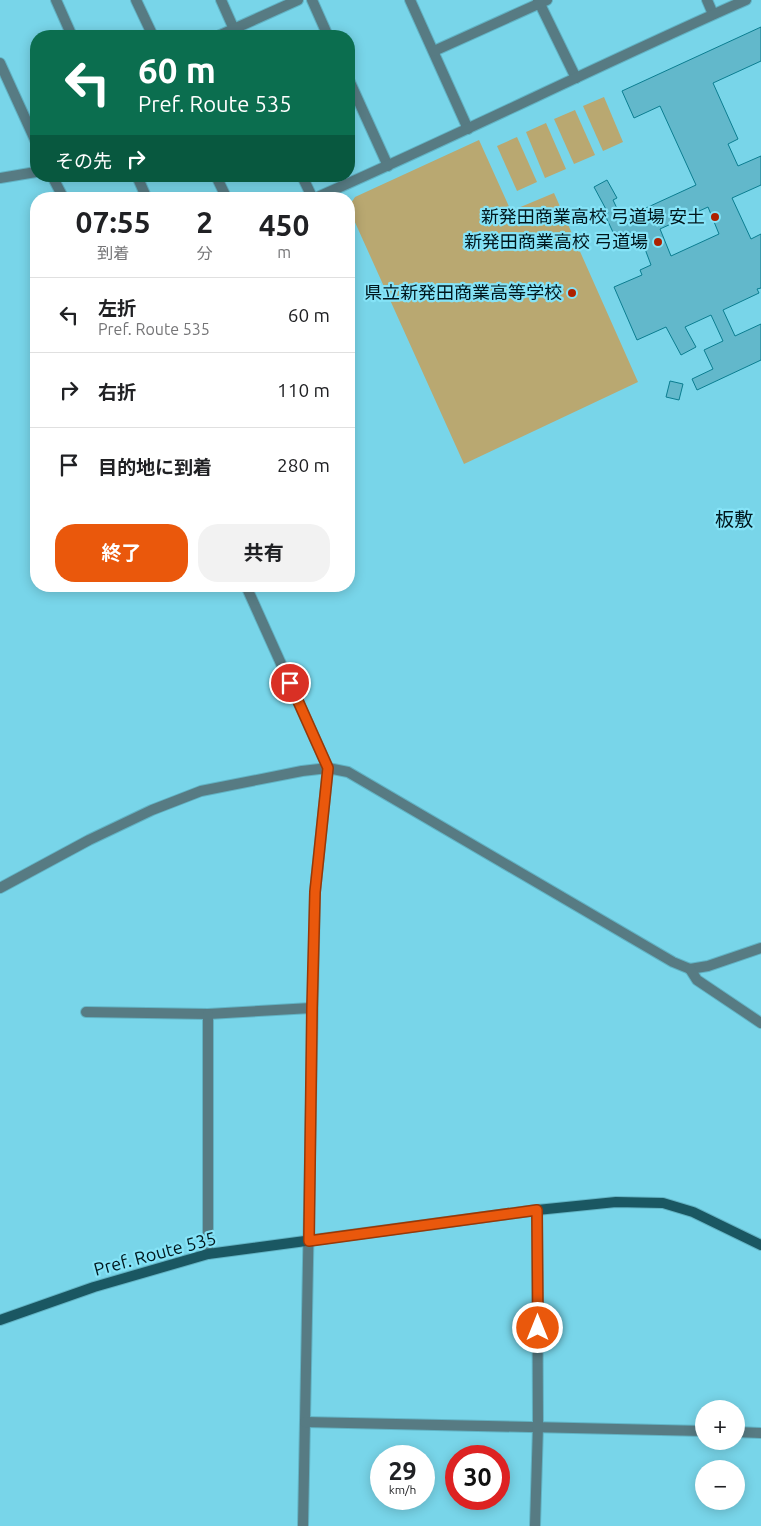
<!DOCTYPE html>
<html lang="ja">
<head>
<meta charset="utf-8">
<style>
  body { margin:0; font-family:Ubuntu,"Noto Sans JP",sans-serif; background:#f2f2f2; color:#202124; height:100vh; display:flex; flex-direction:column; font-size:19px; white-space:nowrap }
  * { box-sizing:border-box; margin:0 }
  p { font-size:16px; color:#757577 }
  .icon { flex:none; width:28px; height:28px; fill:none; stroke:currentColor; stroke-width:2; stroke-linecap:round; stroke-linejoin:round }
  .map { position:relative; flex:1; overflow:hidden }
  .sheet { position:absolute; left:30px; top:192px; width:325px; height:400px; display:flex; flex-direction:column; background:#fff; border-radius:20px; box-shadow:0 2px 12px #0003 }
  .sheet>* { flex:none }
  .guide { position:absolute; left:30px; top:30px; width:325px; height:152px; border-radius:20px; box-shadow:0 2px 12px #0003; background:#0b6e4f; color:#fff; overflow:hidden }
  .fabs { position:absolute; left:695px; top:1400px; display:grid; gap:10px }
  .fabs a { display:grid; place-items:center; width:50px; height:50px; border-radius:50%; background:#fff; box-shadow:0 2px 12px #0003; font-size:25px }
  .speed { position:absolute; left:370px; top:1445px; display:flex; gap:10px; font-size:25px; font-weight:700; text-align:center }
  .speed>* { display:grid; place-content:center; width:65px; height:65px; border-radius:50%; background:#fff; box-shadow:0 2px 12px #0003; line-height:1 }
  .speed small { font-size:12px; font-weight:400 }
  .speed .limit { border:8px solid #d22; background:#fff; color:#111 }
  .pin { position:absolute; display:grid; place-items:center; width:42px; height:42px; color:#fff; margin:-21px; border:2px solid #fff; border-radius:50%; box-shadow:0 1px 5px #0007 }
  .me { position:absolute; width:55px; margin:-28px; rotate:0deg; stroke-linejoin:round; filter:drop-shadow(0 0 4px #0008) }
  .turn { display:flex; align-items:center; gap:18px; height:105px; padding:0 25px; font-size:22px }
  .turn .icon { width:65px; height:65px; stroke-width:2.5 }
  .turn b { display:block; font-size:35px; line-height:42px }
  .then { display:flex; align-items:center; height:48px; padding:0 25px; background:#0003; gap:10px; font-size:19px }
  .eta { display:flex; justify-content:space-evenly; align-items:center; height:85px; text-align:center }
  .eta b { font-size:30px; font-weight:700; line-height:35px }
  .primary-button { display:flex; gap:10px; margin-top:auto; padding:10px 25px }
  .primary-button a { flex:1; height:58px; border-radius:20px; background:#ea580c; color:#fff; font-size:20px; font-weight:700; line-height:58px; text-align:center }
  .primary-button a+a { background:#f2f2f2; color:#202124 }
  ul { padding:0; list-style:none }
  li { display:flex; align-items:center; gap:15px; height:75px; padding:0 25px; border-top:1px solid #e0e0e0 }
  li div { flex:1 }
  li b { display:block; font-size:19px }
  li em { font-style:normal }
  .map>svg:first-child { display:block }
</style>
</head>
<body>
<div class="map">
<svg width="761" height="1526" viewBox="0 0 761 1526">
  <rect width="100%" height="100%" fill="#78d5e9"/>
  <g fill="#b9a871">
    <path d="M604,97L623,142L603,151L583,106Z"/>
    <path d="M575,110L595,155L574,164L554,119Z"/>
    <path d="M546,123L566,169L545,178L526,132Z"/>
    <path d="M517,137L537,182L517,191L497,146Z"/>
    <path d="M479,140L511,211L554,193L638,382L464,464L349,209V206L355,197Z"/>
  </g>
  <g fill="#62b8cb" stroke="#0b7d90" fill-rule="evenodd">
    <path d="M761,27V61L713,83L738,139L728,144L738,166L761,156V185L732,198L751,239L761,234V288L757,289L759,293L723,310L735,336L761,324V360L697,390L692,379L713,369L704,350L723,341L711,315L685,327L696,347L681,355L666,327L637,340L614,287L642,275L640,270L651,265L639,233L618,243L605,215L608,213L594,187L607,180L617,198L613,200L622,219L696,185L660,106L634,118L622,91ZM708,207L719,234L671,256L660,229Z"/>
    <path d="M670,381L683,384L679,400L666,397Z"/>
  </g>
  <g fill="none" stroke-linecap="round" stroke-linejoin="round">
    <defs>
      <g id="street">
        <path d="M56,0L72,36"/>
        <path d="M136,0L153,36"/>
        <path d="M221,0L237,36"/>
        <path d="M312,0L328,36"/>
        <path d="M410,0L468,129"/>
        <path d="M538,0L576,78"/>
        <path d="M707,0L713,14"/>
        <path d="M218,36L298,0"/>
        <path d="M434,51L547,0"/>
        <path d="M0,63L36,142"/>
        <path d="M349,80L388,166"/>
        <path d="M52,176L64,199"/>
        <path d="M137,176L147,199"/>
        <path d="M216,176L227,199"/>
        <path d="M302,176L313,199"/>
        <path d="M0,178L36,172"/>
        <path d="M313,199C459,135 601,64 746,0"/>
        <path d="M246,586L328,768L315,892L303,1526"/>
        <path d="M0,888L89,840L152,810L201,791L302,771L328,768L348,772L673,962L690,969L708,966L761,948"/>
        <path d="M690,969L697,980L761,1023"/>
        <path d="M86,1012L208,1014L311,1008"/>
        <path d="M208,1254V1014"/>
        <path d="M305,1422L704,1431"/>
        <path d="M736,1432L761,1433"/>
        <path d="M535,1526L538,1426L537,1210"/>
      </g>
      <path id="secondary" d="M0,1320L94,1287L208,1254L537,1210L616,1202L663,1203L693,1212L761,1245"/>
    </defs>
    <use href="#street" stroke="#62b3c4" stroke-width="12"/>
    <use href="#secondary" stroke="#62b3c4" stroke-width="12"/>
    <use href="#street" stroke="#577b83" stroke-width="10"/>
    <use href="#secondary" stroke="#1a5762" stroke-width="10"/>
  </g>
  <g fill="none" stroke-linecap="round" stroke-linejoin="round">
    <defs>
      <path id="route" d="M290,683L328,768L315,892L312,1008L309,1241L537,1210L538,1328"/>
    </defs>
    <use href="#route" stroke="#983908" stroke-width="12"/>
    <use href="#route" stroke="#ea580c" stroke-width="9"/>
  </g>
  <g fill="#ae2100" stroke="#85e3f7" stroke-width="2">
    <circle cx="715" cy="217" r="5"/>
    <circle cx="658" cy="242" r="5"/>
    <circle cx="572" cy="293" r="5"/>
  </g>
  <g text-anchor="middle" stroke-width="4.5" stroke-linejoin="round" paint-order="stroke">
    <g font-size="18" fill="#00171d" stroke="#85e3f7" text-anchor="end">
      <text x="705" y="223">新発田商業高校 弓道場 安土</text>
      <text x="648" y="248">新発田商業高校 弓道場</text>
      <text x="562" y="299">県立新発田商業高等学校</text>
    </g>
    <g font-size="18" fill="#00171d" stroke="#85e3f7">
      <text transform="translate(155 1254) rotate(-15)" y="6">Pref. Route 535</text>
    </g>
    <g font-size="19" fill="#00171d" stroke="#85e3f7">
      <text x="734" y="526">板敷</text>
    </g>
  </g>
</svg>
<div class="fabs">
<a>+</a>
<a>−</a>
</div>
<div class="speed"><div>29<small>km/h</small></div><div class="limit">30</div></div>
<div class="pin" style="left:290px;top:683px;background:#d93025"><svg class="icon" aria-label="arrive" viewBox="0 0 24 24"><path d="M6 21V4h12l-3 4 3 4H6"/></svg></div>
<svg class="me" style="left:538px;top:1328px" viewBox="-20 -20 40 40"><circle r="17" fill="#ea580c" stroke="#fff" stroke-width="3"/><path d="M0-11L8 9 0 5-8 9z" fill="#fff"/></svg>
<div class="guide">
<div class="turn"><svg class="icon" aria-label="left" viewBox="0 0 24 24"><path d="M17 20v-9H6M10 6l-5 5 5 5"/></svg><div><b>60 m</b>Pref. Route 535</div></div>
<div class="then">その先<svg class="icon" aria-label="right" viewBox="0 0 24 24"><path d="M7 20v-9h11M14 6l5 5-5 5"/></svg></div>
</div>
<section class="sheet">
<div class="eta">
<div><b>07:55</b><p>到着</p></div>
<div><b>2</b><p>分</p></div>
<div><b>450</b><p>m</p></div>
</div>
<ul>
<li><svg class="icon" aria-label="left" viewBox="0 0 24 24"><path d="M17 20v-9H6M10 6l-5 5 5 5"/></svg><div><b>左折</b><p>Pref. Route 535</p></div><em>60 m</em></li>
<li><svg class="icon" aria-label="right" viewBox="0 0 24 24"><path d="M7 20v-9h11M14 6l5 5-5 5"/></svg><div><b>右折</b></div><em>110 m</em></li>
<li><svg class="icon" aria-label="arrive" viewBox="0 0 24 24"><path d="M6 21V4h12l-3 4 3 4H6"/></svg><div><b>目的地に到着</b></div><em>280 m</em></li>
</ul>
<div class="primary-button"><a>終了</a><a>共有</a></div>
</section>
</div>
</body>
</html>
